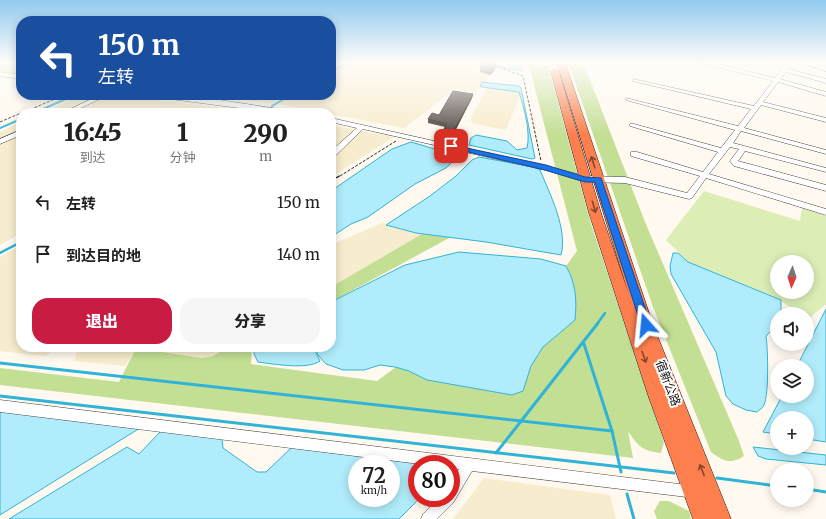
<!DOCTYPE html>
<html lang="zh">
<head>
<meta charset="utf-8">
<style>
  body { margin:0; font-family:Merriweather,"Noto Sans SC",serif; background:#f6f6f6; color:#222; height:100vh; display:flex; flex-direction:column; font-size:15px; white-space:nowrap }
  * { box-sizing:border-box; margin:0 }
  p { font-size:13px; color:#767676 }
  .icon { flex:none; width:22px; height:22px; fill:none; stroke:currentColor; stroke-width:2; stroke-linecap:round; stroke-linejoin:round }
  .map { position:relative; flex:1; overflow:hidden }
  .side { position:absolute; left:16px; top:108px; width:320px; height:244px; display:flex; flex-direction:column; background:#fff; border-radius:16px; box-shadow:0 2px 10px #0003 }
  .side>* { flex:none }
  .guide { position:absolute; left:16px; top:16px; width:320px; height:84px; border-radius:16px; box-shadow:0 2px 10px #0003; background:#1a4fa0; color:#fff; overflow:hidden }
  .needle { width:26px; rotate:183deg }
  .controls { position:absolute; left:770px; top:255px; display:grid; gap:8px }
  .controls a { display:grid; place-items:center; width:44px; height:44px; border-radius:50%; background:#fff; box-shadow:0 2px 10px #0003; font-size:20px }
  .speed { position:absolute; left:348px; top:455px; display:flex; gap:8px; font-size:20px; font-weight:700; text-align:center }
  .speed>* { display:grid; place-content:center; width:52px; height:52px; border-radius:50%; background:#fff; box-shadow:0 2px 10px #0003; line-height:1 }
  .speed small { font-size:10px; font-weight:400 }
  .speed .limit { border:6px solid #d22; background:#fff; color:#111 }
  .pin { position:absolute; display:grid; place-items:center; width:34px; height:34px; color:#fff; margin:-17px; border-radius:8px; box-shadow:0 2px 6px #0006 }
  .me { position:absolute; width:44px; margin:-22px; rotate:342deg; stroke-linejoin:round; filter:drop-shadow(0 0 3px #0008) }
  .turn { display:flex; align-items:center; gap:14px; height:84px; padding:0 16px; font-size:18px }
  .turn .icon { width:52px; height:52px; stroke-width:2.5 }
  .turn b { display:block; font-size:28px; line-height:34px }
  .eta { display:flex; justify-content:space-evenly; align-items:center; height:68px; text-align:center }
  .eta b { font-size:24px; font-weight:800; line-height:28px }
  .primary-button { display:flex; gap:8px; margin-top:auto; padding:8px 16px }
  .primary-button a { flex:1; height:46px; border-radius:16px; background:#c91c43; color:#fff; font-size:16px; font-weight:800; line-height:46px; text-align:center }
  .primary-button a+a { background:#f6f6f6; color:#222 }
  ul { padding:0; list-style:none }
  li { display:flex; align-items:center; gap:12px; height:52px; padding:0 16px }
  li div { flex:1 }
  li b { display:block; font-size:15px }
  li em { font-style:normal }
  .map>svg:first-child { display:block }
</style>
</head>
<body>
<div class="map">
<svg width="826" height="519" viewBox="0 0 826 519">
  <rect width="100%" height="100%" fill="#fff9ef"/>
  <g fill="#f7eccd">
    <path d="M352,62H478L472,66L475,68L473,70L490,75L476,93L455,89L404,128L279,104L295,95H331V74Z"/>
    <path d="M487,88L519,92L520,95L506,130L472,123L471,118Z"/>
    <path d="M83,95H113L246,111L242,113H42Z"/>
    <path d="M209,95H285L272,103Z"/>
    <path d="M21,122V233L0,245V132Z"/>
    <path d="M331,125L394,137L331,177Z"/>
    <path d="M382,223L393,228L422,234L331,287V245Z"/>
    <path d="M21,245V347H60L45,356L0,351V257Z"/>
    <path d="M79,347H228L213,356L202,358L136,348L125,366L74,361Z"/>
    <path d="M484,478L610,495L616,519H453Z"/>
  </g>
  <g fill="#dcedb6" fill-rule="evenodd">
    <path d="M0,62H21V71L16,74L0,72Z"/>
    <path d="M704,191L800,221L802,207L826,216V304L808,319L807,314H801L773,296L688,262L666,240ZM777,262H807V292H777Z"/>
  </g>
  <g fill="#c3df94">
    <path d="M528,62H547L591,224L664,442L661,453C642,451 638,446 628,431L633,458L0,385V368L119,382L136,348L202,358L213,356L228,347H252L251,364L377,381L396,367L409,371L427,380L512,395L522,391L531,366L543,347L569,325L570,273L566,266L577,251Z"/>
    <path d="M568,62H583L645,222L739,441L744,456C731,465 723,461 711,452L653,307Z"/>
    <path d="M422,234L451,237L331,302V287Z"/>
    <path d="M660,501H669L689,511L691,519H657L654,511Z"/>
  </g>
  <g fill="#b0ecfb" stroke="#31b3d7" fill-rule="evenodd">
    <path d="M487,62H521L522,71L504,68Z"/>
    <path d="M482,82L519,86L521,88L535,158L532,159L469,145L471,138L476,135L507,141L517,150L527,148C531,133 524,108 519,92L482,87L480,86Z"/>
    <path d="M411,142L445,152L453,161L446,168L415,184L368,217L351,224L331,237V191L392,149Z"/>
    <path d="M479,157L533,167L540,170C550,194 568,230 561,255L486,242L416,233L386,225L430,196L456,176L472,160Z"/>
    <path d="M459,252L541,259L566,266C576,283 577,301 575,320L543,347L531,366L523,391L512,395L427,380L409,371L395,367L380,365L364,370H343L326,364L318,355L315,347H331V302L405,265Z"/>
    <path d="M673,253H678L688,262L781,300V314H777V325L766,336C768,350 769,394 764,405C763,408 759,410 757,412L746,410L733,404L726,396L716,352L671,274L670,266Z"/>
    <path d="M826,309V442L807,439V418H777V434L763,432L782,396H807V366H797Z"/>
    <path d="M259,347H313L320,361C308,370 273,364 258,362L254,354V350Z"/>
    <path d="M0,409L140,428L0,515Z"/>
    <path d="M161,431L222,438L223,448L257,472H266L292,447L429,464H417V498H420L399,519H9L127,447L139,454ZM357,464H391V498H357Z"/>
    <path d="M753,447L826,455V465L766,459L758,456Z"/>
  </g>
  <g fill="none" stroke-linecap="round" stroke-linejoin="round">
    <g stroke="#31b3d7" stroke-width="2">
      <path d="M331,72L348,62"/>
      <path d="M272,106L291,95"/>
      <path d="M34,113L75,95"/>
      <path d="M259,113L262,111"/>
      <path d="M0,128L21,119"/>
    </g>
    <g stroke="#31b3d7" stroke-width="2.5">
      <path d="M0,253L21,242"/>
      <path d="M597,324L605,313"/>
    </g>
    <g stroke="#31b3d7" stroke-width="3">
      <path d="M584,344L612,431L621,472"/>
      <path d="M0,363L612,431"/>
      <path d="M0,396L674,473"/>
      <path d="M496,453L598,323"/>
      <path d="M717,478L777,486"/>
      <path d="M807,489L826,492"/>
      <path d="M627,494L634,519"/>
    </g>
    <defs>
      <g id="minor">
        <path d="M696,62H708L775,78L787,62H793L788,69L826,79V83L786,72L780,79L826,92V96L778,82L763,102L826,118V122L761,105L744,128L826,150V154L741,131L733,143L826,168V172L745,151L738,161L826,185V191L734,166L730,161L739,149L730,147L709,174L826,209V215L706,178L692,198L689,199L625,183L585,182L545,170L363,129L334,157H331V151L357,128L331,122V118L546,166L585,176L625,177L687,193L700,176L631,156V152H637L703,172L718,152L630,126V124H634L721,148L735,130L626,100V98L738,126L751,109L633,81V79L754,106L773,81Z"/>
        <path d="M798,62H808L826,67V71Z"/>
        <path d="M0,72L21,75V79L0,76Z"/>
        <path d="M100,95H108L70,113H62Z"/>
        <path d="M152,95C198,95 245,104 291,111L294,113H278L155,97Z"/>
        <path d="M21,130V135L0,144V139Z"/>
        <path d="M0,400L695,486L700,487L701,492L700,497L695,498L472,471L453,503L437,519H421L423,514L439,498H451V481L459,469L451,468V464H420L0,412Z"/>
      </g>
      <path id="highway" d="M557,62H565L653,325L731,519H693L648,395L589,213L551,72L555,69L559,72L601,213L629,295Z"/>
    </defs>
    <use href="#minor" stroke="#414141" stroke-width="1"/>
    <use href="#highway" stroke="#1f1f1f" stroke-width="1"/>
    <g stroke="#303030" stroke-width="1" stroke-dasharray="3 1.5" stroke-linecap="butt">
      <path d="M495,66L523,76L541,161"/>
      <path d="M22,113L64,95"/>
      <path d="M0,122L21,113"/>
      <path d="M340,176L396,141"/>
    </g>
    <path stroke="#303030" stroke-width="1.5" stroke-dasharray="4 2" stroke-linecap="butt" d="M331,181L341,175"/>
    <use href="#minor" fill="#fff" fill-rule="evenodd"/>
    <use href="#highway" fill="#fe7f4e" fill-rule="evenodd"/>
  </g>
  <g fill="#4c4240">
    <path d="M496,64L495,70L490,75L480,72V66Z"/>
    <path d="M473,94L472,98L451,139L441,137V134L445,127L428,123V119L439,115Z"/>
  </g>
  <g fill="#3e3634">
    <path d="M496,64L495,70L490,75V70Z"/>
    <path d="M473,94L472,98L451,139V136Z"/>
  </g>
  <g fill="#584d4a" stroke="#3e3634">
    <path d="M485,62H489L496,64L490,70L480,66Z"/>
    <path d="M453,91L473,94L451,136L441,134L447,124L428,119L432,113L439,115Z"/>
  </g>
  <defs><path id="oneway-shaft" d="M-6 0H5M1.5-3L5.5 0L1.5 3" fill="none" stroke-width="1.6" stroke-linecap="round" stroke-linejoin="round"/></defs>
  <g stroke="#86462e">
    <use href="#oneway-shaft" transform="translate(593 162) rotate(-108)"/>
    <use href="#oneway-shaft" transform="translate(594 207) rotate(74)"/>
    <use href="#oneway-shaft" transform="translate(644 357) rotate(71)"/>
    <use href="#oneway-shaft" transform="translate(702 470) rotate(-111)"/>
  </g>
  <linearGradient id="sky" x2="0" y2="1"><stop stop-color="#91caf0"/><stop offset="0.46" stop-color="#fffcf8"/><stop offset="1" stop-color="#fffcf8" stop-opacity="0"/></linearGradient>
  <rect width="826" height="135" fill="url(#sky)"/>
  <path fill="#1a73e8" stroke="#114b97" d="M448,144L546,165L585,177L601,178L651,325L650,328L646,330L641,325L595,182H585L545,170L451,148L448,147Z"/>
  <g text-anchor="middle" stroke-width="4" stroke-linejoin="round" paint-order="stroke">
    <g font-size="12" fill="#0e0e0e" stroke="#fff">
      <text transform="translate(668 383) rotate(69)" y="4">宿新公路</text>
    </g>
  </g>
</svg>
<div class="controls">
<a><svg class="needle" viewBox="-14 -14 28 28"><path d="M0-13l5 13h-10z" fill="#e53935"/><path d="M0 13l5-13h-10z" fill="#767676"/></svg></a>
<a><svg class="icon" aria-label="sound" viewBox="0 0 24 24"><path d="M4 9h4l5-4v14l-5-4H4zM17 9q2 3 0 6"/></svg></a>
<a><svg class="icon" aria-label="layers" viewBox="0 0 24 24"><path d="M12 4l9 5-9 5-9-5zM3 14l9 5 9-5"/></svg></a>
<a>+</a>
<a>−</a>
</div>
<div class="speed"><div>72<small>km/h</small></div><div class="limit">80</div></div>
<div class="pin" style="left:451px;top:146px;background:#d93025"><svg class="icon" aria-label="arrive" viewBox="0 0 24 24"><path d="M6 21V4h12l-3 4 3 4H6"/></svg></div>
<svg class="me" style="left:646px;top:325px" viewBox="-20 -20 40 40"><path d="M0-17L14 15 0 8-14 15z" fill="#1a73e8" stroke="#fff" stroke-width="4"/></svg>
<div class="guide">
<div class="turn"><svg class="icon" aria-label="left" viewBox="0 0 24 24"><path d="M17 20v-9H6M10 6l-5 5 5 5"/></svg><div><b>150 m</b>左转</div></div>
</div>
<section class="side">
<div class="eta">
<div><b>16:45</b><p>到达</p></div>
<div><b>1</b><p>分钟</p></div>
<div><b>290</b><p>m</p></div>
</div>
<ul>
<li><svg class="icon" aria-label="left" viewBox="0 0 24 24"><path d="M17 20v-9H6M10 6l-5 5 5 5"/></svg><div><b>左转</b></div><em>150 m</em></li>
<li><svg class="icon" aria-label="arrive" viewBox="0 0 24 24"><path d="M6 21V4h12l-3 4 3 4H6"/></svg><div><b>到达目的地</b></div><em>140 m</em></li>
</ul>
<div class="primary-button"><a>退出</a><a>分享</a></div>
</section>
</div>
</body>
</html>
